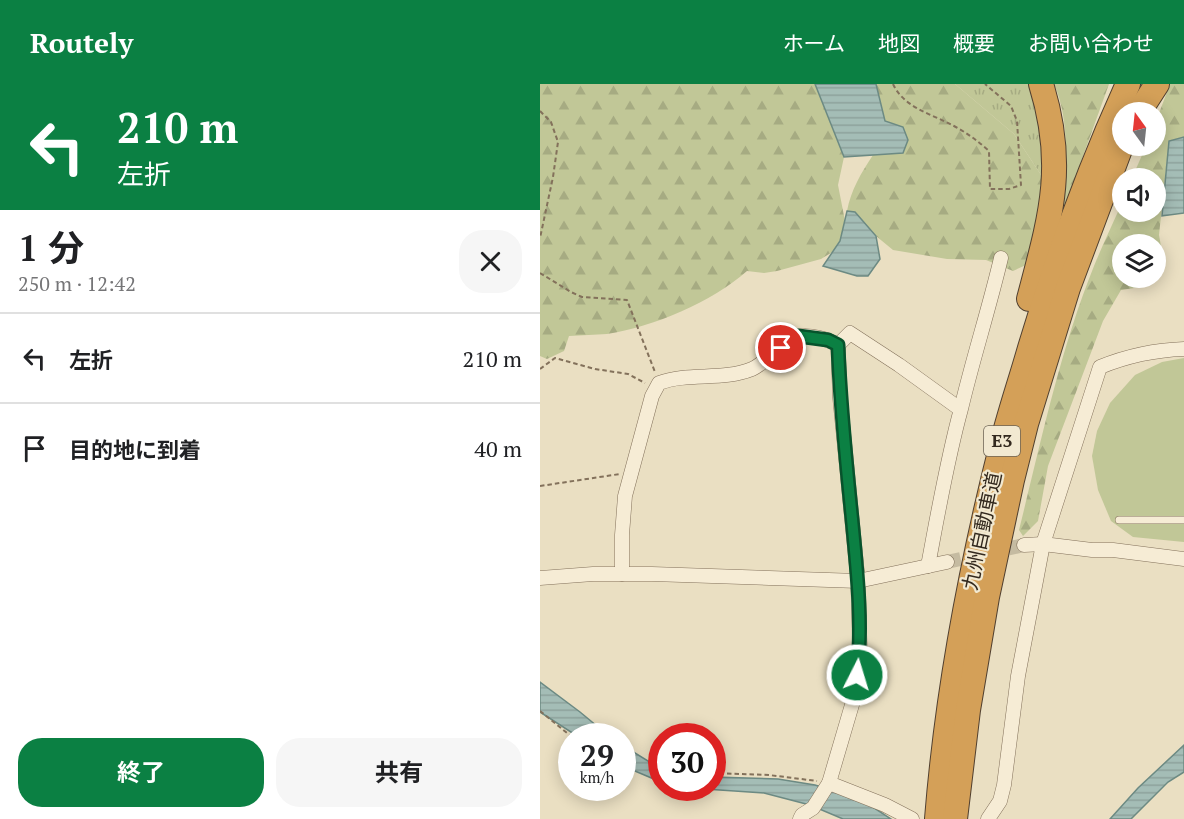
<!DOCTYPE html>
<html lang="ja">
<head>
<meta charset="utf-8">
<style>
  body { margin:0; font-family:"PT Serif","Noto Sans JP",serif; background:#f6f6f6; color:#202124; height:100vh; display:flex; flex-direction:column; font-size:22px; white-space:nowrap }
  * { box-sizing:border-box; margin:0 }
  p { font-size:20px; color:#757577 }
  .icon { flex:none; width:33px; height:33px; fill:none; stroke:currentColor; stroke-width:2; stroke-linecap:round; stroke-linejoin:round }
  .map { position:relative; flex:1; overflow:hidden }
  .drawer { display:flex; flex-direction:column; background:#fff; width:540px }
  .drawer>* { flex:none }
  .banner { background:#0b8043; color:#fff; overflow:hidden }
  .needle { width:39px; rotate:345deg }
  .fabs { position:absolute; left:572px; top:18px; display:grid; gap:12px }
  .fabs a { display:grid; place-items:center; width:54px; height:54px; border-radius:50%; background:#fff; box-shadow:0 3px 15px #0003; font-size:30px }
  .speed { position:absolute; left:18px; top:639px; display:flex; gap:12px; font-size:30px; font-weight:700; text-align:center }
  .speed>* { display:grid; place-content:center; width:78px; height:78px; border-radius:50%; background:#fff; box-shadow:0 3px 15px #0003; line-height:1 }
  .speed small { font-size:15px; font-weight:400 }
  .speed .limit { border:9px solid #d22; background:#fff; color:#111 }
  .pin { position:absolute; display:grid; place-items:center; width:51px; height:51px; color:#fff; margin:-26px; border:3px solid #fff; border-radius:50%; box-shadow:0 2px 6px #0007 }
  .me { position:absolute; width:66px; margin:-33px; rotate:5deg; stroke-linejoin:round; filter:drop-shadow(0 0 4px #0008) }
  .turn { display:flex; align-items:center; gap:21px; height:126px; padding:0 18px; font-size:27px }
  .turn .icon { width:78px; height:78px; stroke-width:2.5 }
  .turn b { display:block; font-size:42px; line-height:51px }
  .round { display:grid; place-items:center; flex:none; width:63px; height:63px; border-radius:24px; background:#f6f6f6 }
  .head { display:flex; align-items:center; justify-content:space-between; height:102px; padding:0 18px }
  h1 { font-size:36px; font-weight:700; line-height:45px }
  .button { display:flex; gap:12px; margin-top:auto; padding:12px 18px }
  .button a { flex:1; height:69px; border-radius:24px; background:#0b8043; color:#fff; font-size:24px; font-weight:700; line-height:69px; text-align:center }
  .button a+a { background:#f6f6f6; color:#202124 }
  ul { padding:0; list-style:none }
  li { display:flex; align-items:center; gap:18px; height:90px; padding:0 18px; border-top:2px solid #e0e0e0 }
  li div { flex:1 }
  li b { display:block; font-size:22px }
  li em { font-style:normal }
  header { display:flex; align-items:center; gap:36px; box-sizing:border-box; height:84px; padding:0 30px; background:#0b8043; color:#fff }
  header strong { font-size:28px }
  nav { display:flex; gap:33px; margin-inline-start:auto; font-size:21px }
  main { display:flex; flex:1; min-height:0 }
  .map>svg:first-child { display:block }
</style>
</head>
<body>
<header>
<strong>Routely</strong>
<nav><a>ホーム</a><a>地図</a><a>概要</a><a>お問い合わせ</a></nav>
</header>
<main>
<section class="drawer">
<div class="banner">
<div class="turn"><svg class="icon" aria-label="left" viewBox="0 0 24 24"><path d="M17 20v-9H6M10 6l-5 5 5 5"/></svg><div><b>210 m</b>左折</div></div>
</div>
<div class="head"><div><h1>1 分</h1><p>250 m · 12:42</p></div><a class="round"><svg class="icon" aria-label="close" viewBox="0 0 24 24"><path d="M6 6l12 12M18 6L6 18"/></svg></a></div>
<ul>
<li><svg class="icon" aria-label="left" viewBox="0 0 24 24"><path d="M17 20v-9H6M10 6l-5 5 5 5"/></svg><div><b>左折</b></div><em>210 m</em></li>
<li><svg class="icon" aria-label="arrive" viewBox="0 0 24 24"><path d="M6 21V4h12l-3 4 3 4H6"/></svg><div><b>目的地に到着</b></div><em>40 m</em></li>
</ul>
<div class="button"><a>終了</a><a>共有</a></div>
</section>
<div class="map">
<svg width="644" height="735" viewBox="0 0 644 735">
  <defs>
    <pattern id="grass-tufts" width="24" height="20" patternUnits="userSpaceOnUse" patternTransform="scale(1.5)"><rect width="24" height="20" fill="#c1c797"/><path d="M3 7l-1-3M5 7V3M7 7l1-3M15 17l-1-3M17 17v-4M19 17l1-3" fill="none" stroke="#a6ab82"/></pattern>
    <pattern id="forest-firs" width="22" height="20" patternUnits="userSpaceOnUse" patternTransform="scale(1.5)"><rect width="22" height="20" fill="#c1c797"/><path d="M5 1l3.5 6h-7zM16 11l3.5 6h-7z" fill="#a6ab82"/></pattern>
    <pattern id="water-rules" width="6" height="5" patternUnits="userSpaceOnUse" patternTransform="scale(1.5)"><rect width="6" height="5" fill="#a4bdb6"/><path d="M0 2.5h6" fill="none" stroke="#8ea29c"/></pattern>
  </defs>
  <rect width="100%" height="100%" fill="#eadfc2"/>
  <path fill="url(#grass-tufts)" d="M415,0H491L499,23L507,100L474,50Z"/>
  <g fill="url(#forest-firs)">
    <path d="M0,0H275L304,73L298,101L305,137L300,157L294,167L281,175L237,187L224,189L207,187C172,218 113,243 67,250C55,251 42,251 29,252L24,267L7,275L0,272Z"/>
    <path d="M336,0H415L474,50L507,100L486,181L473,187L446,176L407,175L353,166L336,152L315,128L307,127C311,106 321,89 333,71L362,68L363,43L345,37Z"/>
    <path d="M514,0H569L524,125C525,85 531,38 514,0Z"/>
    <path d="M630,0H644V53L629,57L619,151L624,179L615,192V160H582V194H613L601,203L581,206L563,237L508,382L498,437L483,452L479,446C501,358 520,266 554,182C563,160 573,139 582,119V128H615V94H592L606,62H615V40Z"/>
  </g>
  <path fill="#c1c797" d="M644,274V458L593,453L571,437L558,406L552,372L557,347L570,319L595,291L622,278Z"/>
  <g fill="url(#water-rules)" stroke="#6c8a83" stroke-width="1.5">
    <path d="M275,0H336L345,37L363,43L368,56L363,69L304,73Z"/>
    <path d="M644,53V129L622,132L629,57Z"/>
    <path d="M307,127L315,128L336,152L340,175L328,192H317L283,182L300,157Z"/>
    <path d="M0,598L40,628L69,652H37L0,628Z"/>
    <path d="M82,661L121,685V698L83,682Z"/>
    <path d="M644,661V688L628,698L591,735H570L598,704Z"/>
    <path d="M173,693L238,695L275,701L322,716L351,735H303L270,721L224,709L150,704H172Z"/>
  </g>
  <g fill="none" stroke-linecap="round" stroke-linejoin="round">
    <path stroke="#c5bba1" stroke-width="14" stroke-dasharray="14 7" stroke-linecap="butt" d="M407,478L484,461"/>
    <defs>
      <path id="service" d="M579,436H644"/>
      <g id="minor">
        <path d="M484,461L503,460L552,466H573L644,475"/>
        <path d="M388,482C398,429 407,376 421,325C433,274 449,225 461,174"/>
        <path d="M82,490V451L85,412L112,312L119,299C149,288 182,297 212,285C226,279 246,255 257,253C269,250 288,255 298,261"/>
        <path d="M0,494L53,490H112L318,497L407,478"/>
        <path d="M289,699L345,721L372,735"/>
        <path d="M260,735L262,731L273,724L289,699L314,614L320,568L318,497L300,314L298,261L310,249L359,281L420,325"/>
        <path d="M448,735L460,717L464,701L478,592L503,460L560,283C587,272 615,266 644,265"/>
      </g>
      <g id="motorway">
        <path d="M599,28L617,0"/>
        <path d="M489,215C510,135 527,83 501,0"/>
        <path d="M397,735C407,609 431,482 462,360C470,327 481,296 490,264C517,174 549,85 588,0"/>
        <path d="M415,735L428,626L447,513L472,396L486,340L528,204L582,60"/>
      </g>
    </defs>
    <use href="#service" stroke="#83715b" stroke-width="8"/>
    <use href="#minor" stroke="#83715b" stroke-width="15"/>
    <use href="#motorway" stroke="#503f2f" stroke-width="26"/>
    <g stroke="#83715b" stroke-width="2" stroke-dasharray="4.5 3" stroke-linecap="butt">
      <path d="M353,0C364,24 392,30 414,42C427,49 438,57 449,67L450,105H469L481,101L477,37L471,22L445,0"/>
      <path d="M0,27L11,38L18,58L13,93L0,154"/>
      <path d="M0,189L31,208L42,213L87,216L115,288"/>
      <path d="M0,285L15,274L55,285L88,290L105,299"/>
      <path d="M0,402L80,390"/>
      <path d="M0,627L32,653"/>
      <path d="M172,689L229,691L277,697"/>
    </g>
    <use href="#service" stroke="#f6ecd5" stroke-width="7"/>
    <use href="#minor" stroke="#f6ecd5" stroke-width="14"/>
    <use href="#motorway" stroke="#d4a058" stroke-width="24"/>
  </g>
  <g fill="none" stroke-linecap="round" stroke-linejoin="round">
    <defs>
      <path id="route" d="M241,264L258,252L288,256L298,261C300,319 306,377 312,435C317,487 323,539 317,591"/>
    </defs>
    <use href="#route" stroke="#07532c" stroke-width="15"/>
    <use href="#route" stroke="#0b8043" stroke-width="10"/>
  </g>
  <g text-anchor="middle" stroke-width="4.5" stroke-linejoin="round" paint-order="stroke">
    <rect fill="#f2e9d1" stroke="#6c6354" stroke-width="1.5" x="444" y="342" width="36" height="30" rx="4.5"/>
    <g font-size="18" font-weight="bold" fill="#33291e">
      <text x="462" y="363">E3</text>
    </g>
    <g font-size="20" fill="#33291e" stroke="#f2e9d1">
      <text transform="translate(442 447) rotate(-78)" y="7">九州自動車道</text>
    </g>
  </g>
</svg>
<div class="fabs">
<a><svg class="needle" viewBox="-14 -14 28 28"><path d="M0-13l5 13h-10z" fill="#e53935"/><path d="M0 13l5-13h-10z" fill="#757577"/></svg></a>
<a><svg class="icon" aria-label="sound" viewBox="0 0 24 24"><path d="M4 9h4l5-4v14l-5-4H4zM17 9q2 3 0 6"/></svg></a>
<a><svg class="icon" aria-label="layers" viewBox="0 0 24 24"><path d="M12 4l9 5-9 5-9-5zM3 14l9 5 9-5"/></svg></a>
</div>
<div class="speed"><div>29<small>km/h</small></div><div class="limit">30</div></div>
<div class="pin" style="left:241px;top:264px;background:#d93025"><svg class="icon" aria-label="arrive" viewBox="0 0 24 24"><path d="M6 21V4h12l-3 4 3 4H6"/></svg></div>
<svg class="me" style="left:317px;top:591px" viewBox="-20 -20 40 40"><circle r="17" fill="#0b8043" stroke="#fff" stroke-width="3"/><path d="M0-11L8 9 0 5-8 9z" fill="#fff"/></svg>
</div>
</main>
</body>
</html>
